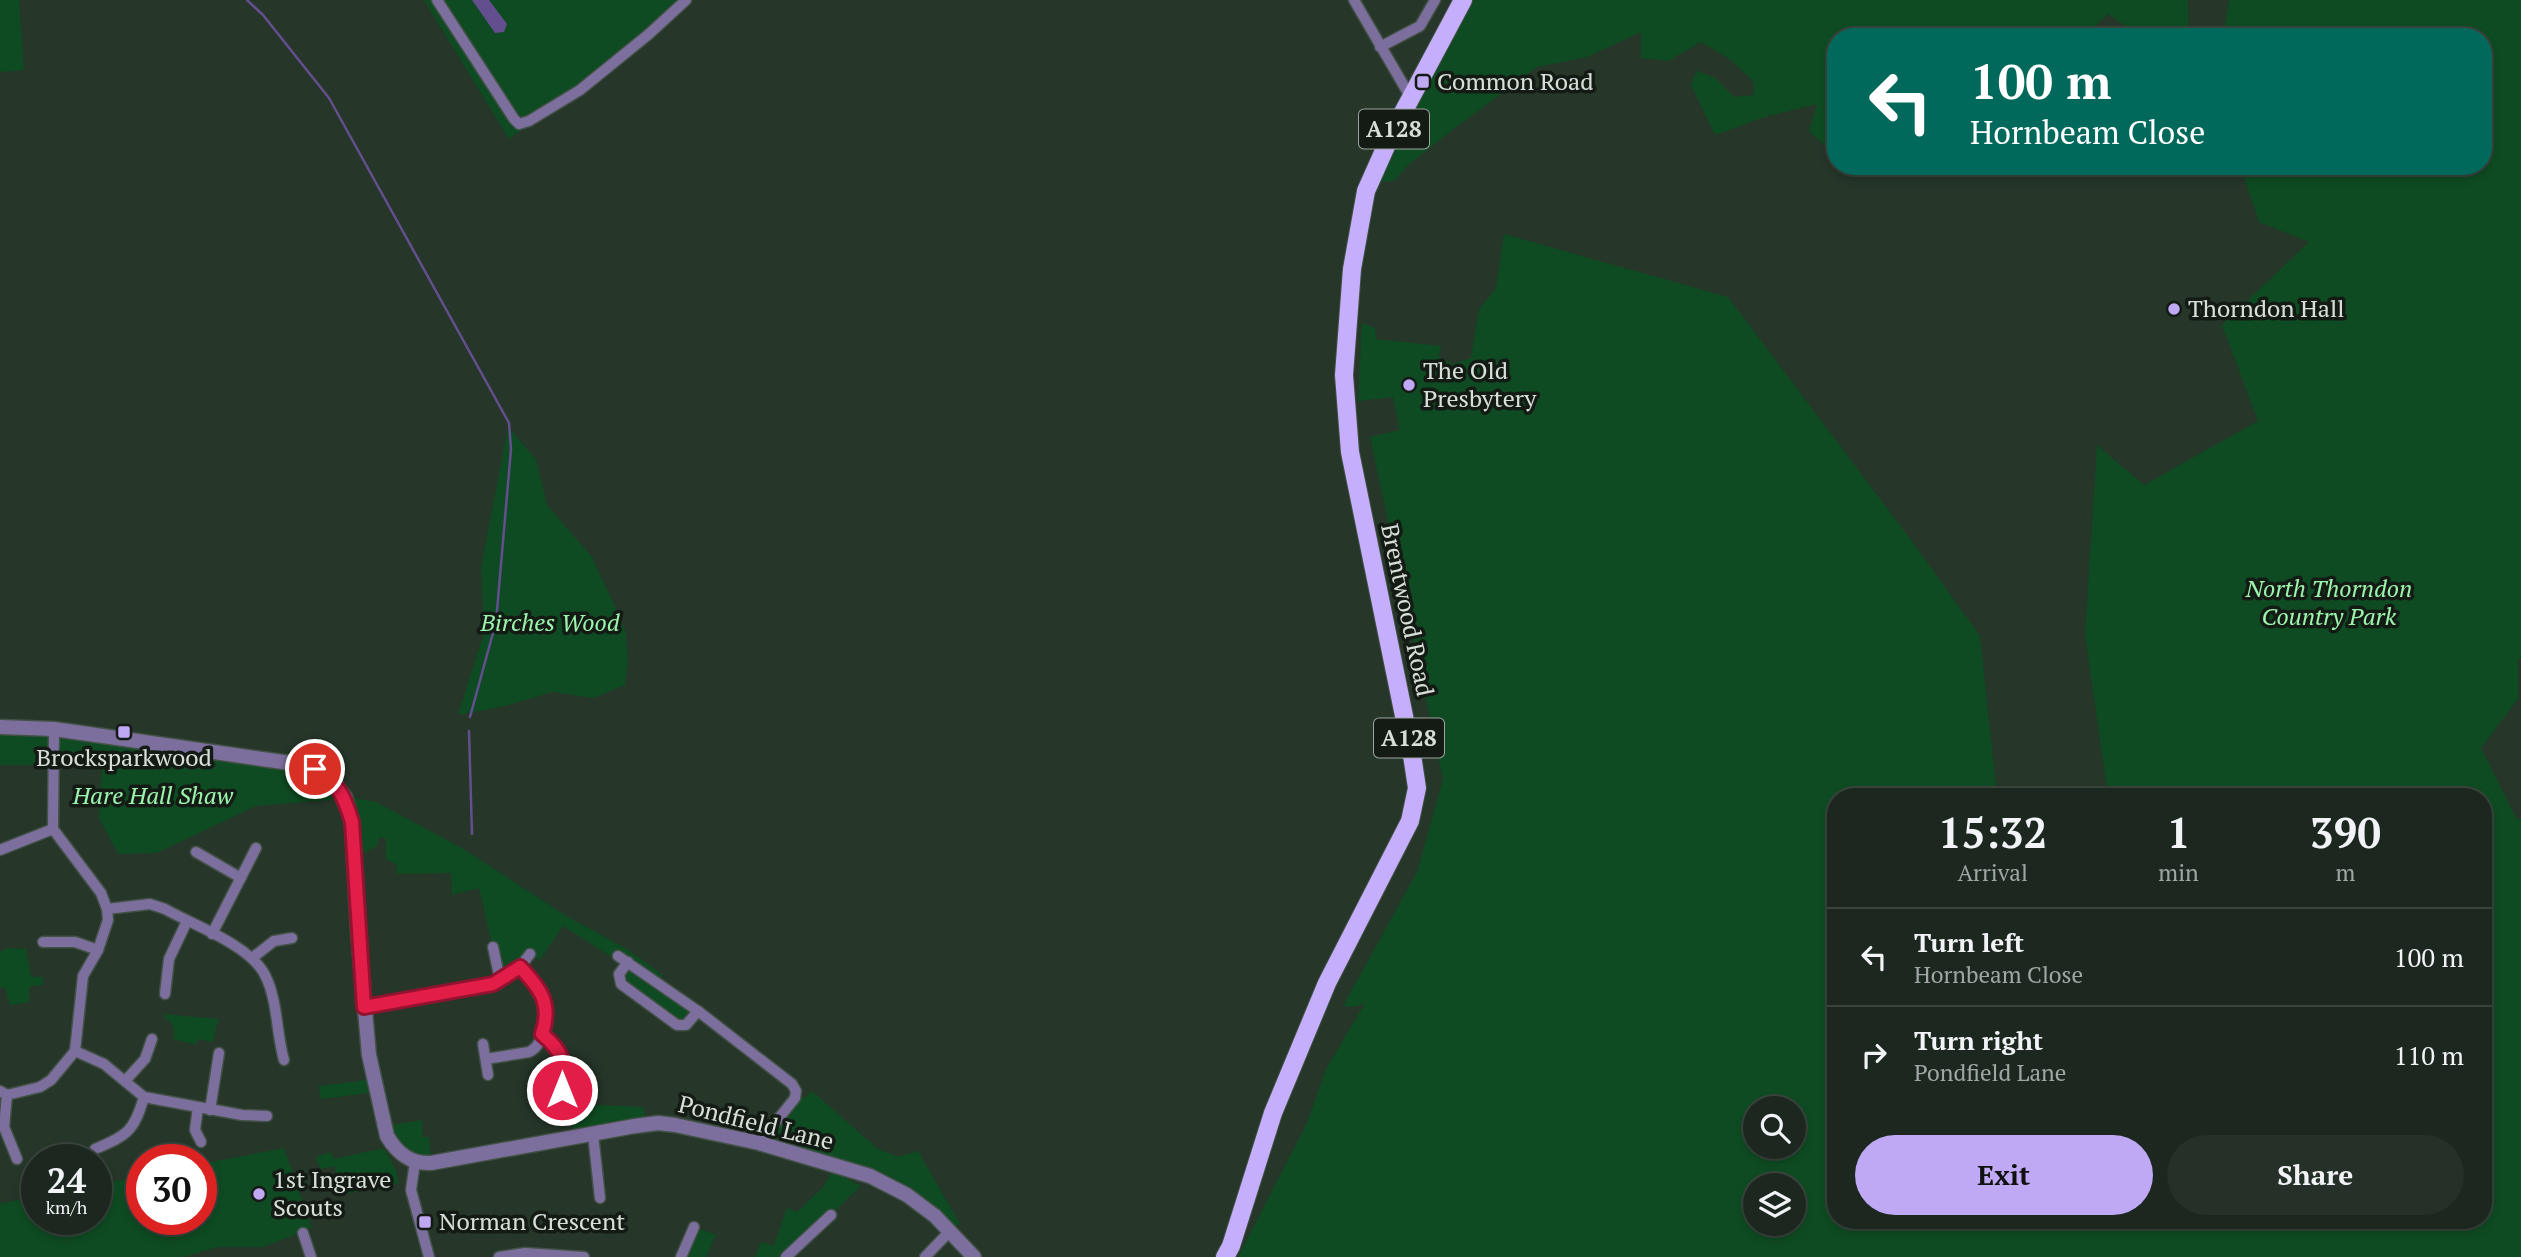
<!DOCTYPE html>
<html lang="en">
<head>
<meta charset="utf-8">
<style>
  body { margin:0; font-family:"PT Serif",serif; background:#253028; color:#f1f3f6; height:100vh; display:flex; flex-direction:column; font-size:26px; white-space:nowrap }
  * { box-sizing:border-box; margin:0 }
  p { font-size:23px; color:#a0a6a4 }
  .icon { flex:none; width:38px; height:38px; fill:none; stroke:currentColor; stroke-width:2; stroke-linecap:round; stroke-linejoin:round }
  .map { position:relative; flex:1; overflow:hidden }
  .panel { position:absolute; left:1827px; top:788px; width:665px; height:441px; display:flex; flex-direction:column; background:#1c281f; border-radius:28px; box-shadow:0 4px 10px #0003,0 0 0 2px #3a443d }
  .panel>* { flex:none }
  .top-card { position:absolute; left:1827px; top:28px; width:665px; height:147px; border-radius:28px; box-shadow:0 4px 10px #0003,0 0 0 2px #3a443d; background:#00695c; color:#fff; overflow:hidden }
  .controls { position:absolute; left:1743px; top:1096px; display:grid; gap:14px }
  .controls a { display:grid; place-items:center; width:63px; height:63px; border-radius:50%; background:#1c281f; box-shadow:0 4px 10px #0003,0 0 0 2px #3a443d; font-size:35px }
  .speed { position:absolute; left:21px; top:1144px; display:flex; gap:14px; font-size:35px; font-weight:700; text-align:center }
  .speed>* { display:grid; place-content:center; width:91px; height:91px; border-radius:50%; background:#1c281f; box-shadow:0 4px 10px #0003,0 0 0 2px #3a443d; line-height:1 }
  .speed small { font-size:18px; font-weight:400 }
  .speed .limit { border:10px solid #d22; background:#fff; color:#111 }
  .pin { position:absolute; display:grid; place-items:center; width:60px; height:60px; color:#fff; margin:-30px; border:4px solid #fff; border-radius:50%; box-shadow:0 2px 7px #0007 }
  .me { position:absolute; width:77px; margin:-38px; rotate:0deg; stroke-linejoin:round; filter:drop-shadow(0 0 5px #0008) }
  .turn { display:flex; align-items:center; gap:24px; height:147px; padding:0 28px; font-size:32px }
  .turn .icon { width:91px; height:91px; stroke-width:2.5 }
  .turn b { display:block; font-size:49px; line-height:60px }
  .eta { display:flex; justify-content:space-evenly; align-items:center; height:119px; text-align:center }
  .eta b { font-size:42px; font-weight:700; line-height:49px }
  .primary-button { display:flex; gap:14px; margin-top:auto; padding:14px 28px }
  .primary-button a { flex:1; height:80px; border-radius:42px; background:#bfa9f4; color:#111; font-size:28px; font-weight:700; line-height:80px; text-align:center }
  .primary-button a+a { background:#253028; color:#f1f3f6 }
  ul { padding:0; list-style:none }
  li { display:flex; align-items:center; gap:21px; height:98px; padding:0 28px; border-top:2px solid #3a443d }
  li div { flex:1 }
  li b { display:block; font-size:26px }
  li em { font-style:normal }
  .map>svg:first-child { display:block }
</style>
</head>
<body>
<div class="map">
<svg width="2521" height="1257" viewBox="0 0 2521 1257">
  <rect width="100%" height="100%" fill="#263629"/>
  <g fill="#0e4b22" fill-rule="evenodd">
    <path d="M0,0H19L24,70L0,72Z"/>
    <path d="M424,0H683L629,50L509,139Z"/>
    <path d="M1463,0H2188L2189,37H2141L2108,14L2084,37H1836V156L1809,131L1817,104L1765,117L1715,135L1691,85L1696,71L1714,77L1734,97L1754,95L1753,81L1728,58L1701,42L1668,61L1641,58V32L1587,57L1537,67L1451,131L1408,165L1394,181L1370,183Z"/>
    <path d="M2229,0H2521V657L2518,660V699L2481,748L2517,820L2521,818V1257H1238L1307,1123L1326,1069L1365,1003L1355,1007L1343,1006L1417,872L1443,779L1370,437L1400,430L1393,397L1358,401L1362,323L1375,328L1376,339L1441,346L1439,357L1453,364L1471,358L1479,309L1496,288L1504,234L1728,297L1914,544L1980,636L1997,796H1836V1220H2483V796H2108L2085,635L2097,445L2144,485L2258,421L2222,325L2309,242L2259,222L2244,177L2247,166H2483V37H2223ZM1755,1108H1794V1146H1755ZM1755,1185H1794V1223H1755Z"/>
    <path d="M508,427L536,459L547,505L592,557L616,609L626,633L628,661L625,685L593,698L553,692L501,707L458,715L484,633L481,567Z"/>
    <path d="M0,727L315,769L345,797L330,800L256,806L157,853L118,854L99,818L102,765H0Z"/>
    <path d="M353,798L376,802L462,848L568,917L625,948L663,975L658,983L698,1011L686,1025L621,984L627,962L615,959L563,926L540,960L530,954L500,980L479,888L452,895L451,873L397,874L396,864L386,859V839L379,837L377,846L361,854Z"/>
    <path d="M6,948L26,949L31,977H43V985L30,986L29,1002L10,1005L5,988L0,987V951H4Z"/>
    <path d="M164,1014L218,1019L219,1022L217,1023L213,1042L198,1039L196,1045L173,1039C175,1028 174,1023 164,1017Z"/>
    <path d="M366,1080L368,1093L321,1099L319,1086Z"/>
    <path d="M812,1091L878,1149L898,1157L918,1151L960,1224L948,1228L907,1195L759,1143L795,1098L806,1097Z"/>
    <path d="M573,1104L644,1107L646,1125L572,1138Z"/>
    <path d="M422,1120V1137H429L431,1163L415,1162L384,1126Z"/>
    <path d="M284,1148L312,1228L263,1247H217L184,1257H0V1204L37,1196V1220H96V1185L142,1176V1220H201V1164Z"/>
    <path d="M384,1148L396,1170L399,1183L345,1194L342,1191L334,1166L320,1169L316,1157L331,1152L334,1159Z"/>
    <path d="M832,1171L861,1186L786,1257H755L761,1242L774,1246L787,1208L797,1212L824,1186Z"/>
    <path d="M694,1227L716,1235L706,1257H681Z"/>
  </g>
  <path fill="#634f8e" d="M472,0H489L507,24L504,32L495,33Z"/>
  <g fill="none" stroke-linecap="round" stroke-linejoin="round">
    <g stroke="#634f8e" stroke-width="2.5">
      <path d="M247,0L263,15L329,98L509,423L511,449L496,622L470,717"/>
      <path d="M469,731L472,834"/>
    </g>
    <defs>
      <g id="minor">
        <path d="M437,0L514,119L519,124L529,121L580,90L649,34L686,0"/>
        <path d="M1354,0L1411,98"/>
        <path d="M1380,47L1420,26L1435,0"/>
        <path d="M0,850L53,829"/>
        <path d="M196,852L241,878"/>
        <path d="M107,909L150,904L165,909C193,925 250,945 265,975C278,1001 276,1032 284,1060"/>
        <path d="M212,934L256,848"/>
        <path d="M43,942H75L98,950"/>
        <path d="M493,947L500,980"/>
        <path d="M618,956L698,1011L792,1084L796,1091L795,1098L759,1143"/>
        <path d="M252,958L274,941L292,938"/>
        <path d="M628,962L619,974L621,984L677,1025H686L698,1011"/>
        <path d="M165,994L169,959L187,921"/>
        <path d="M364,1007L493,984L520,967L530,954"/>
        <path d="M542,1034C565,1054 564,1061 562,1090"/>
        <path d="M483,1044L488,1075"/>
        <path d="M75,1051L104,1064L144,1097L242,1115L267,1116"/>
        <path d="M486,1059L529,1052C538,1048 541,1039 544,1030C552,1004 537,985 520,967"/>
        <path d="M125,1081L145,1059L152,1039"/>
        <path d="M0,1091L7,1095L40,1087L51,1080L75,1051L83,976L98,950L108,920L107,909L101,893L53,829L54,729"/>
        <path d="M7,1095L4,1127L17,1159"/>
        <path d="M198,1107L195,1130L201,1142"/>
        <path d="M210,1110L219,1053"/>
        <path d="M593,1134L600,1198"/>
        <path d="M95,1149C128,1135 134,1131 144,1097"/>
        <path d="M415,1162L411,1190L429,1257"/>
        <path d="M303,1233L311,1257"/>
        <path d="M499,1257L525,1253L584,1257"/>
        <path d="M681,1257L694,1227"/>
        <path d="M786,1257L831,1215"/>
        <path d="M925,1257L950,1231"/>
      </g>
      <path id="tertiary" d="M0,727L54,729L290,763L315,769L332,781L345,797L352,822L358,931L369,1055L387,1136C397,1153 410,1164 431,1163L635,1126L658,1123L675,1125L759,1143L870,1176L907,1195L935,1216L974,1257"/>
      <path id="primary" d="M1225,1257L1231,1246L1273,1113L1327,983L1410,821L1417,788L1412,755L1350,452L1344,375L1352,269L1366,191L1391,135L1463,0"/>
    </defs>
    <use href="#minor" stroke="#425145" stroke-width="13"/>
    <use href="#tertiary" stroke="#425145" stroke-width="17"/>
    <use href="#primary" stroke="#425145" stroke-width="20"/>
    <use href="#minor" stroke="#7c6f9d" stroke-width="10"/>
    <use href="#tertiary" stroke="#7c6f9d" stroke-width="14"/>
    <use href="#primary" stroke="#c5affc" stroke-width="18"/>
  </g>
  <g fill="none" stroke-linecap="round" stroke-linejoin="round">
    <defs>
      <path id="route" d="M315,769C339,785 344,795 352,822L364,1007L493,984L520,967C541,989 552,1004 542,1034C565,1053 564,1062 562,1090"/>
    </defs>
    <use href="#route" stroke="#92132f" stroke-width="18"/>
    <use href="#route" stroke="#e11d48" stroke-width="12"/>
  </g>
  <g fill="#bfa9f4" stroke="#141b15" stroke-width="2.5">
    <rect x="1416" y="75" width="14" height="14" rx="3.5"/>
    <circle cx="2174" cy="309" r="7"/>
    <circle cx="1409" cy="385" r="7"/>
    <rect x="117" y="725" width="14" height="14" rx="3.5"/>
    <circle cx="259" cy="1194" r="7"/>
    <rect x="418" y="1215" width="14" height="14" rx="3.5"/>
  </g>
  <g text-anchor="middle" stroke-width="7" stroke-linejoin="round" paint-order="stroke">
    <g fill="#141b15" stroke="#9ca59e" stroke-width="2">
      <rect x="1359" y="109.5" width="70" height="39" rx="5"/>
      <rect x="1374" y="718.5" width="70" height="39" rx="5"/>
    </g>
    <g font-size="23" font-weight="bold" fill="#d7e0d8">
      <text x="1394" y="137">A128</text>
      <text x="1409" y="746">A128</text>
    </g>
    <g font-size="24" fill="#d7e0d8" stroke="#141b15" text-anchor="start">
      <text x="1437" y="90">Common Road</text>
      <text x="2188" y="317">Thorndon Hall</text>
      <text x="1423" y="379">The Old<tspan x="1423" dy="28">Presbytery</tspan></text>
      <text x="124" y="766" text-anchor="middle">Brocksparkwood</text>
      <text x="273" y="1188">1st Ingrave<tspan x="273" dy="28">Scouts</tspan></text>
      <text x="439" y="1230">Norman Crescent</text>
    </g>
    <g font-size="24" font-style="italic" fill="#9bf5ad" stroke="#141b15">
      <text x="2329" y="597">North Thorndon<tspan x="2329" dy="28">Country Park</tspan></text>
      <text x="550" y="631">Birches Wood</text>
      <text x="153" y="804">Hare Hall Shaw</text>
    </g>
    <g font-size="24" fill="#d7e0d8" stroke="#141b15">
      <text transform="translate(1407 610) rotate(78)" y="8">Brentwood Road</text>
      <text transform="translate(756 1123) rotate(14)" y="8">Pondfield Lane</text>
    </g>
  </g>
</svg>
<div class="controls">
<a><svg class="icon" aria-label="search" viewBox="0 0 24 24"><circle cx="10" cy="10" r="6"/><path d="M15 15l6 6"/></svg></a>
<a><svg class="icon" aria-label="layers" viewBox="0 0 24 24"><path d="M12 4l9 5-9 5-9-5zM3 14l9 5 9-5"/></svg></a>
</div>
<div class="speed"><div>24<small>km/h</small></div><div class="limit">30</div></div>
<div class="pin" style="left:315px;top:769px;background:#d93025"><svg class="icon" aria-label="arrive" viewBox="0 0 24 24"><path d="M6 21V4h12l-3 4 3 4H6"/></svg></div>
<svg class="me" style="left:562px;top:1090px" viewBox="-20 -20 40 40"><circle r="17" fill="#e11d48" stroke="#fff" stroke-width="3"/><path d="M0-11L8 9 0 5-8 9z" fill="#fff"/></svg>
<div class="top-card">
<div class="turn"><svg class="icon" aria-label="left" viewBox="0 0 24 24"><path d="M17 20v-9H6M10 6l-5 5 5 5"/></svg><div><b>100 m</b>Hornbeam Close</div></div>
</div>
<section class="panel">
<div class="eta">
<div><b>15:32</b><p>Arrival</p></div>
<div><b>1</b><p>min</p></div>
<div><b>390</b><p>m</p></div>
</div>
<ul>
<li><svg class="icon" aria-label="left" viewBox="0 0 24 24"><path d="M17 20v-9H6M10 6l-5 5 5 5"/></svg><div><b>Turn left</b><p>Hornbeam Close</p></div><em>100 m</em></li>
<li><svg class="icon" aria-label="right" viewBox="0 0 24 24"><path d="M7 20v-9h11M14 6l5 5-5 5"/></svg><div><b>Turn right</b><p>Pondfield Lane</p></div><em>110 m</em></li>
</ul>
<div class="primary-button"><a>Exit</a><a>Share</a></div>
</section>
</div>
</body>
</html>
